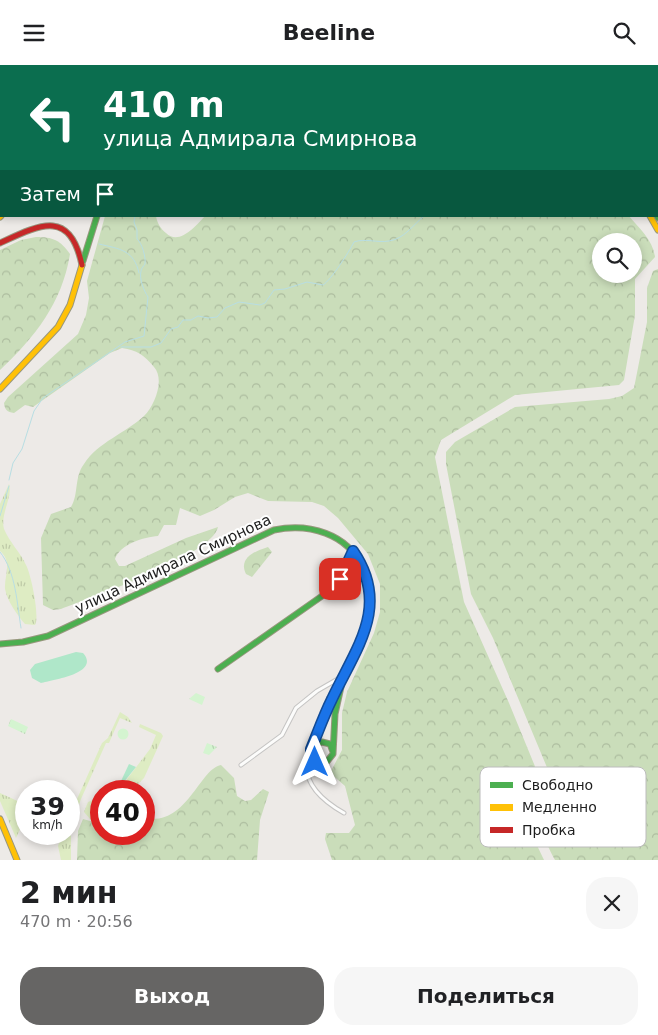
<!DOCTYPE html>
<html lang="ru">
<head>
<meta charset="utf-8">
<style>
  body { margin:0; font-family:"DejaVu Sans",sans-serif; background:#f6f6f6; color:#202124; height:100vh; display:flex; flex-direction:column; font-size:19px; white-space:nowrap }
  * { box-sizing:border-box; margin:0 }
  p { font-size:16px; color:#757577 }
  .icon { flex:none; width:28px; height:28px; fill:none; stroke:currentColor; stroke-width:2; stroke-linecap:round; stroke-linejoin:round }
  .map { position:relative; height:795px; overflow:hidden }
  .drawer { display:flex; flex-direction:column; background:#fff; flex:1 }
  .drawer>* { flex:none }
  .banner { position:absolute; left:0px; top:0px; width:659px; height:152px; box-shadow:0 2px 8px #0003; background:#0b6e4f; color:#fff; overflow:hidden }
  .tools { position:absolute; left:592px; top:168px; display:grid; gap:10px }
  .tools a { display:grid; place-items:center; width:50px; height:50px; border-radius:50%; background:#fff; box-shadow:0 2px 8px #0003; font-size:25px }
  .speed { position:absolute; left:15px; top:715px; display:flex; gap:10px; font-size:25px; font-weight:700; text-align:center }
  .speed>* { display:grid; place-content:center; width:65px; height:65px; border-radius:50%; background:#fff; box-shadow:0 2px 8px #0003; line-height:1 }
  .speed small { font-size:12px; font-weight:400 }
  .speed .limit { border:8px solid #d22; background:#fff; color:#111 }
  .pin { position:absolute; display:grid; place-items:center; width:42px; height:42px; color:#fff; margin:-21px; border-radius:10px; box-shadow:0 2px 8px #0006 }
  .me { position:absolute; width:55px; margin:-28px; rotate:0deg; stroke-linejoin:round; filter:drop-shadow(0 0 4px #0008) }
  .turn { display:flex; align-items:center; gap:18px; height:105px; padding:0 20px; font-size:22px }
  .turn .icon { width:65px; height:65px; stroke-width:2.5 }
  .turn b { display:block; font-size:35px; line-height:42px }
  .then { display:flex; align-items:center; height:48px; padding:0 20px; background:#0003; gap:10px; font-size:19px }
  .round { display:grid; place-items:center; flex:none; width:52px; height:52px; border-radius:20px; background:#f6f6f6 }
  .summary { display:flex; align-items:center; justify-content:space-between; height:85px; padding:0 20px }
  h1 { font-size:30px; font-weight:700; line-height:38px }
  .cta { display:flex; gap:10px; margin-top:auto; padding:10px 20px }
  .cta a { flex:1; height:58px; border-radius:20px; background:#666564; color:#fff; font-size:20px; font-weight:700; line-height:58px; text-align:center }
  .cta a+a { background:#f6f6f6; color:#202124 }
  header { display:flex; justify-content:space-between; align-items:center; height:65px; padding:0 20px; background:#fff; font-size:22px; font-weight:700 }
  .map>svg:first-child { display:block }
</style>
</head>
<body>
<header><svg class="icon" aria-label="menu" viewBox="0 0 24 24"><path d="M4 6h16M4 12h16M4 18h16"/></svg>Beeline<svg class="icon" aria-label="search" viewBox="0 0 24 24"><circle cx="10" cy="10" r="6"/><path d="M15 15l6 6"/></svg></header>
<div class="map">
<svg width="658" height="795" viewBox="0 0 658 795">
  <defs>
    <pattern id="grass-tufts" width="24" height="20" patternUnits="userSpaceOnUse" patternTransform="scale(1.25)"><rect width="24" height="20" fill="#deecc3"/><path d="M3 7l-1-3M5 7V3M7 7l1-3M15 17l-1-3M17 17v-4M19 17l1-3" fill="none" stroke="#becaa7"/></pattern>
    <pattern id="forest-crowns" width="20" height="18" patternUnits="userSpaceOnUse" patternTransform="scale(1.25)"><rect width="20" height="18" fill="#caddba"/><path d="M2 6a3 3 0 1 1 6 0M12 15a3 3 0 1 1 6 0" fill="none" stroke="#adbd9f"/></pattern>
    <pattern id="park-tufts" width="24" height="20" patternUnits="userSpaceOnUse" patternTransform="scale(1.25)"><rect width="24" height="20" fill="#d4f4d0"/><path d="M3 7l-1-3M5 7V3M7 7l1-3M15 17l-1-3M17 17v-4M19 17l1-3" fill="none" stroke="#b6d1b2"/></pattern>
  </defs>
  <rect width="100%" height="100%" fill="#edeae7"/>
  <g fill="url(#grass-tufts)">
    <path d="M9,419C13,432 0,449 4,464C10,478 20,487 26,500C31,509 40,552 35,560L25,559C18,551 7,536 5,524C4,511 13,497 0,486V439Z"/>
    <path d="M120,647L128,652L132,658L120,653L109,678H106L81,734L71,763V795H61L58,781L62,769H69V752L102,678L108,673Z"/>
    <path d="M140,659L161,668L163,671L144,713L131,726H115L119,716L124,718L150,684L156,670L139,662Z"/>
    <path d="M0,728L24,739L26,751L16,773L0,736Z"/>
    <path d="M98,733L101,734V758L90,754L84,747L88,737Z"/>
  </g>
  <g fill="url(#forest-crowns)" fill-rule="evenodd">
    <path d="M0,0H658V118V1H1L0,102Z"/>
    <path d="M105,151H156C157,158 161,164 166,168C179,181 196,161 205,151H629C639,163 653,175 655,192L635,214V250L624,315L619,320L515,330L441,375L435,392L464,537L509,638L550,738L532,770L544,795H332L325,774L326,768H349L355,760L345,721L330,708L342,685V648L347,627L374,568L380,547V519L368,489L338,453L324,441L312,437L268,436L248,428L235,432L214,445L200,451L180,443L176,460H164L158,471C144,472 120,479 115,494L119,501H125L186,473L218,462C212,491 91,532 61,544L53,545L43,540L41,473L51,449L71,442C79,429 74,412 84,399C98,377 126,368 144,351C155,340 165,314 154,302C144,290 137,285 122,283L110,288L33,342L25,340L14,348C7,347 5,345 4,338L8,332L78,269L86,250L89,233L87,216ZM601,176H634V209H601Z"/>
    <path d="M36,172C53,172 60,175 70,189C62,238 35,272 0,305V185L21,175Z"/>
    <path d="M658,204V795H555C534,757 553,769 561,736L493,573L471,529L446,399V387L455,377L515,342L609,334L622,331L634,323L647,257V223L653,206Z"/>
    <path d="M268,482L272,487L252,512L246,509C238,493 255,486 268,482Z"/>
    <path d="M221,700L234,713L237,731L245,736L251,735L263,724L269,727L260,755L257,795H77L78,766L83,754L101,759V769H144V753C187,762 199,704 221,700Z"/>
  </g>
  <g fill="url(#park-tufts)">
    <path d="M196,628L205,632L202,640L189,634Z"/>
    <path d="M11,654L28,662L25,669L8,661Z"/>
    <circle cx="123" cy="669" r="5.5"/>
    <path d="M207,678L217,682L209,690L203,688Z"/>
  </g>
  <g fill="#afe7c9">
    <path d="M76,587L83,588C101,608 53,615 41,618L32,613L30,605L35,599Z"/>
    <path d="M129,699L136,702L124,717L121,716Z"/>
  </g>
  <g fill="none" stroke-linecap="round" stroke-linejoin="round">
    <g stroke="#b8dee3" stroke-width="1">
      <path d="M134,0L135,1"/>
      <path d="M99,179C120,184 134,185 139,208"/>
      <path d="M121,282H151L161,278L171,264L178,262L183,255H191L198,251L208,253L217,252L225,243L239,237L260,240L265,238L274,225L285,224L307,217L323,220C331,215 349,187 354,177C365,173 377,178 389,176C404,174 413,160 424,151"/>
      <path d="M9,415L13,398L22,384L34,346L43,333L125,277L144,271L148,232C144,226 139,214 141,206C141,203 144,201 145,199C146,192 142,178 137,174V165L134,157L135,151"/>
      <path d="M0,451L9,421"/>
      <path d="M0,487C16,507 17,539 21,563"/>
    </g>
    <defs>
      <g id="street">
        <path d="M289,0L290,1"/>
        <path d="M465,1L468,0"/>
        <path d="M310,686C298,715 321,735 344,748"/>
        <path d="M241,700L282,670L296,643L317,626L343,611"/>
        <path d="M308,710L323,699"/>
      </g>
      <g id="fast">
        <path d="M0,143L1,141"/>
        <path d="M657,151L658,153"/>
        <path d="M83,196L97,151"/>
        <path d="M0,579L23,577L48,571L274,465C309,458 347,468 363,503"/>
        <path d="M218,604L332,524L340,514L353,486"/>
        <path d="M333,687L330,679L322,677L314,680L311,688L318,698L325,699L333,689L335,649L341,622"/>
      </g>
      <g id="slow">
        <path d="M650,151L658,165"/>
        <path d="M0,152L1,151"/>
        <path d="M0,324L58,262L70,240L82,200"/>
        <path d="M311,684C319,665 326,646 336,627C357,584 379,552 363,503"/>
        <path d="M0,754L17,795"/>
      </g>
      <path id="jam" d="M0,178C41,159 70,144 82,200"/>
    </defs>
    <use href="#street" stroke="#c5c4c3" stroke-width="5"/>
    <use href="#fast" stroke="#98977e" stroke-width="7"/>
    <use href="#slow" stroke="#98977e" stroke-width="7"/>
    <use href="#jam" stroke="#98977e" stroke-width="7"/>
    <use href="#street" stroke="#fcfcfb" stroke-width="3"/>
    <use href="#fast" stroke="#4caf50" stroke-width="5"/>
    <use href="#slow" stroke="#ffc107" stroke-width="5"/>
    <use href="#jam" stroke="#c62828" stroke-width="5"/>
  </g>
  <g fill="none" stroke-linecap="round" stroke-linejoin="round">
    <defs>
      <path id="route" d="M315,697L311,692V684C318,667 324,650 332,634C356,583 391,541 353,486L340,514"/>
    </defs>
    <use href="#route" stroke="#114b97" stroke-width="12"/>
    <use href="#route" stroke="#1a73e8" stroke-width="9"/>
  </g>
  <g text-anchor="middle" stroke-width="4" stroke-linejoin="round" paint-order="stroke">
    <g font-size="15" fill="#1e1e1e" stroke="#fff">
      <text transform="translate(173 499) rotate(-25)" y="5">улица Адмирала Смирнова</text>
    </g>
  </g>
  <rect x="480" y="702" width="166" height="80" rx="8" fill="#fff" stroke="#bcbcbc" stroke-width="1"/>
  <rect x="490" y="717" width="23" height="6" fill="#4caf50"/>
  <rect x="490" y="739" width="23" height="7" fill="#ffc107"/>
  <rect x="490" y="762" width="23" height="6" fill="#c62828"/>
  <g font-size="14" fill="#1e1e1e">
    <text x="522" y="725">Свободно</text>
    <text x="522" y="747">Медленно</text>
    <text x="522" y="770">Пробка</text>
  </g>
</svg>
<div class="tools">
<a><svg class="icon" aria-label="search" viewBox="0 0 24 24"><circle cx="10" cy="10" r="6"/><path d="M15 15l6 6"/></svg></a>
</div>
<div class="speed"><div>39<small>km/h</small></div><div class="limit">40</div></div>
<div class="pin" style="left:340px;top:514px;background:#d93025"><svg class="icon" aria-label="arrive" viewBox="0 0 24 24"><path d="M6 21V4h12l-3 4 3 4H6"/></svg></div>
<svg class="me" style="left:315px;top:697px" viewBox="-20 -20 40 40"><path d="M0-17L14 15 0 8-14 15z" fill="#1a73e8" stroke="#fff" stroke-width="4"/></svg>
<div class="banner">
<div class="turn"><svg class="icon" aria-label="left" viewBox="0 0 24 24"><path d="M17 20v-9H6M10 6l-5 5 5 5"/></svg><div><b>410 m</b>улица Адмирала Смирнова</div></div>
<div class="then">Затем<svg class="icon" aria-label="arrive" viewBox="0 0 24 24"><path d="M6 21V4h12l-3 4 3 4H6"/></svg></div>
</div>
</div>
<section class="drawer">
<div class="summary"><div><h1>2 мин</h1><p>470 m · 20:56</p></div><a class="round"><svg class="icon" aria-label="close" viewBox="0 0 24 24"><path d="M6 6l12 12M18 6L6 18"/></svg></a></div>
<div class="cta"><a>Выход</a><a>Поделиться</a></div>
</section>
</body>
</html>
